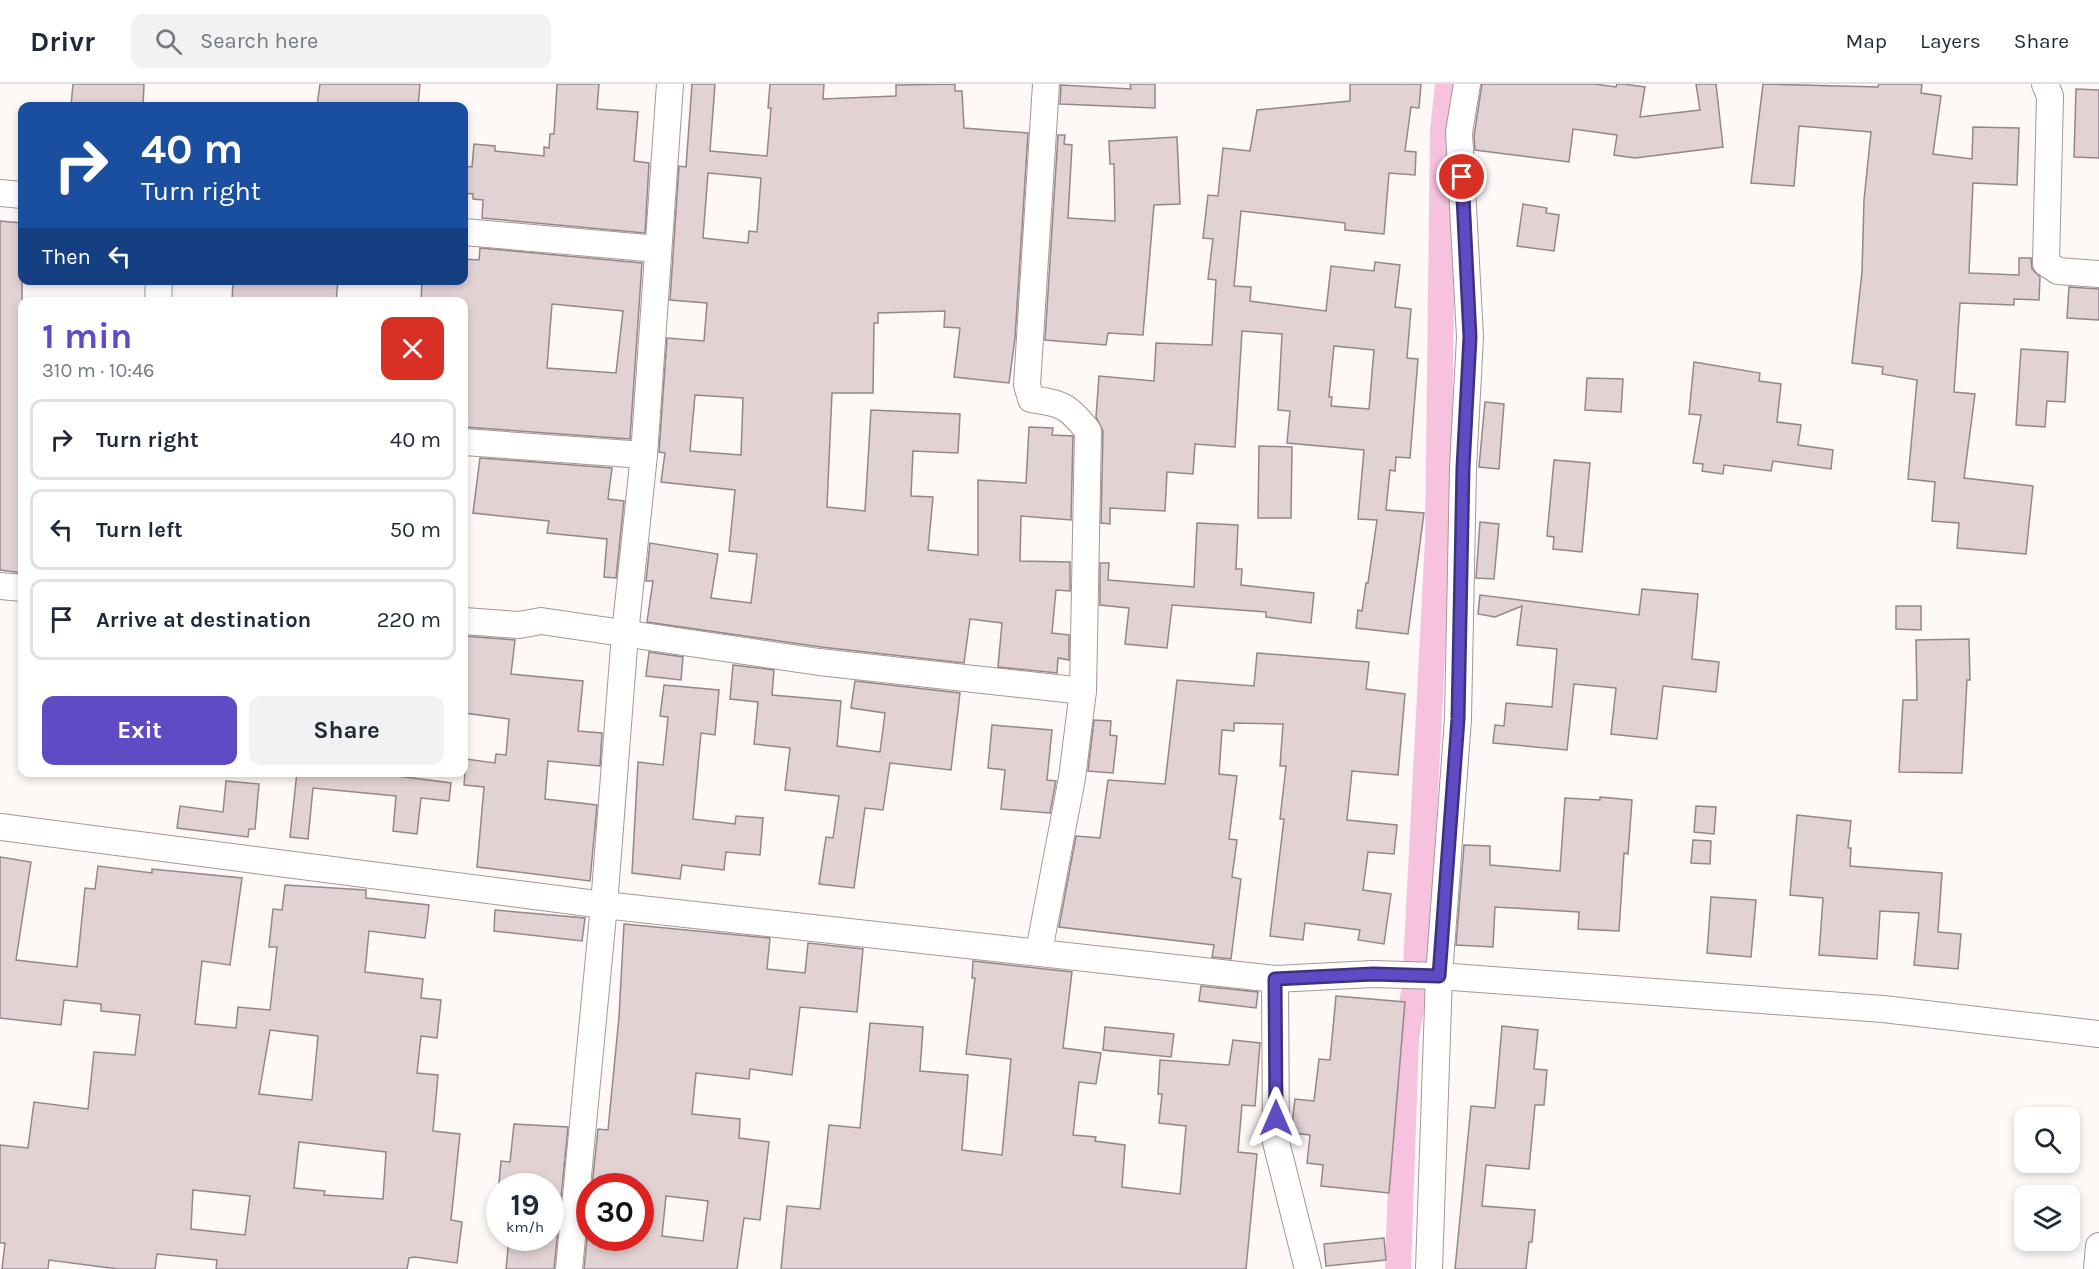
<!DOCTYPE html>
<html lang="en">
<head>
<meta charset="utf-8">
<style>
  body { margin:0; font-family:Karla,sans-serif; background:#f2f2f3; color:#1f2937; height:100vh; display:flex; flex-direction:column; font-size:22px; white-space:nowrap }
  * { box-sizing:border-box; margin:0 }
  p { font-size:20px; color:#747a83 }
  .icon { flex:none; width:33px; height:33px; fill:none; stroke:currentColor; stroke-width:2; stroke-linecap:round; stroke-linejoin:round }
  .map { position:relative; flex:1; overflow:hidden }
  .details { position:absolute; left:18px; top:213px; width:450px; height:480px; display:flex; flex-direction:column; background:#fff; border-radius:12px; box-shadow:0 3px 9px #0003 }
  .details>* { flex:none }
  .guide { position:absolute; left:18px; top:18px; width:450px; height:183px; border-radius:12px; box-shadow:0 3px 9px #0003; background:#1a4fa0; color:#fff; overflow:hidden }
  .fabs { position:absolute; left:2014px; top:1023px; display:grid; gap:12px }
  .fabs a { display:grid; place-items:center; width:66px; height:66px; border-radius:12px; background:#fff; box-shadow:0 3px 9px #0003; font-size:30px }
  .speed { position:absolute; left:486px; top:1089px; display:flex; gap:12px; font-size:30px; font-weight:700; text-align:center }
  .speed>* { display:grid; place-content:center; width:78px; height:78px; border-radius:50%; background:#fff; box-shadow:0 3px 9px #0003; line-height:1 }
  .speed small { font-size:15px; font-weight:400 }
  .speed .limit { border:9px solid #d22; background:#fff; color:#111 }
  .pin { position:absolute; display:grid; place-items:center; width:51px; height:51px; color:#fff; margin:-26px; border:3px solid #fff; border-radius:50%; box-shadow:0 2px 6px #0007 }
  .me { position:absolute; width:66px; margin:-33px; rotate:0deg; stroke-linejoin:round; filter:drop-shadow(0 0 4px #0008) }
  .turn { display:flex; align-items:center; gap:21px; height:126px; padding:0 24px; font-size:27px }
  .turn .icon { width:78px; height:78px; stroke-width:2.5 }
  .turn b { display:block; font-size:42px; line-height:51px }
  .then { display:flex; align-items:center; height:57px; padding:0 24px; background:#0003; gap:12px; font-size:22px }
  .round { display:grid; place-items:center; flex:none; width:63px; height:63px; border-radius:12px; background:#f2f2f3 }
  .overview { display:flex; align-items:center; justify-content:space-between; height:102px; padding:0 24px }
  h1 { font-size:36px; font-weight:700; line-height:45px; color:#5f4bc4 }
  .cta { display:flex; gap:12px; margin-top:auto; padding:12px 24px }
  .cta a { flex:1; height:69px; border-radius:12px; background:#5f4bc4; color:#fff; font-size:24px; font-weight:700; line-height:69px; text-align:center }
  .cta a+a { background:#f2f2f3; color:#1f2937 }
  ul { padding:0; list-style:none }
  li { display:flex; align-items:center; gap:18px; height:81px; margin:0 12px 9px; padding:0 12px; border:3px solid #e0e1e3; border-radius:12px }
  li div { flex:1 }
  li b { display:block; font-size:22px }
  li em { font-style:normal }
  header { display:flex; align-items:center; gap:36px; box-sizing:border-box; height:84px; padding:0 30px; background:#fff; border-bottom:2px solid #e0e1e3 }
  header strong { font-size:28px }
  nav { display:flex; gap:33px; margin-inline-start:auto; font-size:21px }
  .search { width:420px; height:54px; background:#f2f2f3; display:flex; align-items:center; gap:15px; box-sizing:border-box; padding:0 21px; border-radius:12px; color:#747a83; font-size:22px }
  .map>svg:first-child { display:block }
</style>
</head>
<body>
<header>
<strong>Drivr</strong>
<div class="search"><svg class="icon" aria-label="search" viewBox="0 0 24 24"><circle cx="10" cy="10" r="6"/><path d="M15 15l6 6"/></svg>Search here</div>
<nav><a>Map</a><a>Layers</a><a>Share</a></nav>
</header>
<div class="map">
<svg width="2099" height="1185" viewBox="0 0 2099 1185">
  <rect width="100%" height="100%" fill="#fef8f7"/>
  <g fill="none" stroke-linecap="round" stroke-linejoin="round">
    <path stroke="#f7c2dd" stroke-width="26" d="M1398,1185L1406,953L1415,903L1438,455L1443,47L1448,0"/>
  </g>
  <g fill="#e2d2d4" stroke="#958689" stroke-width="1.5" fill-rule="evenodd">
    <path d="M73,0H144L143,22H71Z"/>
    <path d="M320,0H420L418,22H317Z"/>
    <path d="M557,0H599L597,25L638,28L634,77L649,79L645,149L482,134L483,116L473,115V110L464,109V82L472,83L474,60L495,62V67L544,72V63L549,64L550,50H554Z"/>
    <path d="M692,0H715L710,67L767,72L771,24H768L770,0H824L823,15L896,12V1L955,0V7H962L964,44L1028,49L1015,254L1009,299L954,293L960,244L944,243L945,227L878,229V239H874L873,309H832L827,423L865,427L871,326L960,330L958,369L913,367L911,412L933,413L928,466L978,471V396L1026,399L1029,343L1053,344L1052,351L1073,352L1071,436L1021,432L1020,477L1070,478V507L1056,506L1052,549L1069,551V576L1058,574L1057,589L998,583L1002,539L970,535L964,579L821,563L647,538L653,497H646L650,459L718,470L711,514L751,519L757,470L729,467L735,406L661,398L665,369L659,368L667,254L704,257L707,219L670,216L679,82L686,83ZM708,89L761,94L757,148L749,147L748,159L703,154ZM695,311L743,314L741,371L690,367Z"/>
    <path d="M1130,0H1155V24L1060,20L1061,1L1131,5Z"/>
    <path d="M1350,0H1421L1419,24L1411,23L1405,67L1416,68L1415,91L1389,89L1384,150L1345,146V139L1241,127L1234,202L1251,203L1250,217L1326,227L1331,182L1374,187L1375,178L1400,181L1395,223L1411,225L1407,274L1418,275L1410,374L1396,373L1395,387L1390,386L1386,426L1424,429L1408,550L1356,544L1358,526L1362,527L1366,499H1368L1377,436L1358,435L1364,366L1287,359L1290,327L1278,326L1282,250L1242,247L1235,363L1195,360L1193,390L1167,388L1165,427L1110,424V440L1101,439L1103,347L1096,333L1099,292L1154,297L1156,259L1212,261L1216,196L1208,195L1213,155L1203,154L1208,111L1218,112L1223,64L1250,67L1257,26L1350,17ZM1334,262L1374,266L1369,325L1331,322L1332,313H1329Z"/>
    <path d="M1482,0H1595L1616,3L1617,0H1623L1645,3L1640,33L1700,26L1696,0H1716L1723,63L1635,74L1614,71L1617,51L1573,45L1569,78L1475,66L1474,52Z"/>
    <path d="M1763,0L1878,3L1879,0H1922L1921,9L1941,12L1933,70L1972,75L1973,43L2019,44L2017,101L1973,99L1969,189L2019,191V174H2031L2032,185L2040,193L2039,216L2014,215V221L1960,219L1954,308L1975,310L1964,394L2033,402L2026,470L1957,464L1959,439L1932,437L1935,398L1908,395L1917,296L1882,290L1883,283L1852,279L1862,188L1864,116L1871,48L1799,42L1794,102L1751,99Z"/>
    <path d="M2076,5L2099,6V74L2074,73Z"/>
    <path d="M1058,51H1065L1064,60L1072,61L1068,134L1115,137L1114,80H1110L1109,57L1177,53L1180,120L1154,121L1143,251L1108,249L1106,261L1045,256Z"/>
    <path d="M1523,120L1547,124L1546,129L1559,131L1554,167L1517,162Z"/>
    <path d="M0,137L22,139V489L0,486Z"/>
    <path d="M480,164L642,179L630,355L464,343V218H421L422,196H464V175L479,176ZM552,220L623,227L616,289L547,284Z"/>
    <path d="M233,196H338L336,218H232Z"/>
    <path d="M2069,203L2099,205V236L2067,234Z"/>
    <path d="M2021,265L2068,268L2065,318L2047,317L2045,343L2016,341Z"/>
    <path d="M1694,278L1760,289L1759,297L1781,300L1777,338L1801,341L1798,361L1833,366L1831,385L1773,377L1771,387L1724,381L1723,390L1702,387L1703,380L1693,379L1701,331L1689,330Z"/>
    <path d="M1587,294L1623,295L1621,328L1585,326Z"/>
    <path d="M1485,318L1504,320L1499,385L1479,383Z"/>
    <path d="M1259,362L1292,363L1291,434H1258Z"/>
    <path d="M480,374L612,384L608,415L624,417L616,494L604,493L607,455L547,449L549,437L473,429Z"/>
    <path d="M1554,376L1590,379L1582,468L1553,465L1554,453L1547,452Z"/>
    <path d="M1480,438L1499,440L1494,495L1476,494Z"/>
    <path d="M1197,439L1238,441L1236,485H1242L1241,501L1314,509L1311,539L1266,533V528L1172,521L1167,564L1125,560L1129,524L1100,521V479H1109L1108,496L1194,503Z"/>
    <path d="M1642,505L1698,510L1692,575L1719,578L1716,608L1663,602L1657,655L1611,650L1616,604L1574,600L1567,666L1493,659L1495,641L1504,642L1506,619L1552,623L1557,565L1517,561L1522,522L1495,533L1478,530L1480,511L1639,531Z"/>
    <path d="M1896,522H1921V546L1896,545Z"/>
    <path d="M464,552L515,556L511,590L583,597L578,647L602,649L600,682L548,677L545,715L597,721L590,797L477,783L484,703L464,701L466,675L495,679L496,670L506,671L509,635L464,629Z"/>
    <path d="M1969,555L1970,596H1967L1962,689L1899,688L1903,616H1917L1916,556Z"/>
    <path d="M649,568L683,573L681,596L646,592Z"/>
    <path d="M1257,569L1369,578L1366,605L1405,610L1398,691L1352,687L1347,736L1397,741L1394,770L1368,768L1363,806L1391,810L1384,860L1358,856L1360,846L1305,839L1303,856L1270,852L1284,735H1280L1286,682H1280L1283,640L1234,639V647L1222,646L1219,690L1237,692L1229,755L1237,756L1232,793L1241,795L1231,875L1212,873L1214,861L1059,843L1076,752L1100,754L1108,696L1165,700L1177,596L1254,602Z"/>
    <path d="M733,581L774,586L772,611L841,617L837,662L880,668L885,629L851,624L855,597L960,609L951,686L890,679L883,726L865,724L854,804L819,800L826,753L833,754L839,712L785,706L790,664L754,660L758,618L730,615Z"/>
    <path d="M664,601L719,606L715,651L701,649L693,735L735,740L736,732L763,734L760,771L726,768L724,786L682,781L680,795L632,789L638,678L663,681L668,633L660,632Z"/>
    <path d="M1094,636L1111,637L1110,651L1117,652L1113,689L1088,687Z"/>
    <path d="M992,641L1052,646L1047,696L1056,697L1050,729L1001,725L1005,686L988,684Z"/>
    <path d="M297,688H367L451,699L449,717L421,714L417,750L393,747L396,712L313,704L308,755L290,753Z"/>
    <path d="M226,697L259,700L255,745H249L248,753L177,744L180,722L223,728Z"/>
    <path d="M1600,713L1632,716L1628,770L1624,769L1619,847L1578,845L1579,828L1495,823L1493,863L1456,861L1464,761L1490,762V781L1560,787L1565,714L1600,716Z"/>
    <path d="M1696,722L1716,723L1714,750L1694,748Z"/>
    <path d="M1797,731L1851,737L1848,764H1851L1850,782L1942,789L1938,848L1961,850L1958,885L1914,881L1919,829L1880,827L1877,875L1819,871L1823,814L1790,811Z"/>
    <path d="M1693,756L1711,757L1710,780L1691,779Z"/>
    <path d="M0,773L31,778L16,876L77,883L85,804L95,805L98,782L152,789V785L242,794L230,881L202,877L195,940L236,944L238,923L270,926L277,863H269L273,825L282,826L285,801L366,806V814L429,821L425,854L369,847L365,888L423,895L421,914L441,916L437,954L421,952L417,989L438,991L433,1047L460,1050L451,1136L462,1138L457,1179L415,1173L409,1174L407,1185H216L217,1176L157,1170L155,1185H118L49,1176L48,1185H2L5,1159H0V1061L28,1064L34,1018L88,1025L94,968L135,971L140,931L101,927V920L64,916L61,941L0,934ZM270,946L318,952L312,1016L259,1010ZM299,1058L386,1068L383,1115L324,1111L325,1107L294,1104ZM193,1106L250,1112L245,1151L191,1145Z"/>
    <path d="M1711,813L1756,816L1751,873L1707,869Z"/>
    <path d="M495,826L585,834L582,857L494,847Z"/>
    <path d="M624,840L770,854L767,885L805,889L808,859L863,865L857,928L800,923L792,991L750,985L749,995L696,989L692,1030L740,1035L739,1054L769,1058L760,1136L744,1134L737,1185H584L587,1154H640V1102H592L598,1045L608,1046L619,933ZM666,1112L708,1117L703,1157L662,1152Z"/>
    <path d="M973,877L1072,888L1063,964L1101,969L1096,1000L1079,998L1073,1051L1096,1053L1095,1057L1125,1061L1122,1103L1180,1110L1186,1042L1159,1039L1162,1010H1158L1160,976L1229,981L1233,956L1260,959L1255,1022L1242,1021L1238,1068L1257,1070L1246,1185H781L787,1122L820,1125L829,1041L860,1044L870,939L923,943L920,987L968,991L962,1066L1002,1071L1011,975L966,970L975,894H972Z"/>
    <path d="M1201,902L1258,908L1256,924L1199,917Z"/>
    <path d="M1336,912L1405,918L1389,1109L1321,1102L1323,1081L1307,1079L1310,1051L1291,1049L1295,1015L1314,1017L1319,975L1330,976Z"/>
    <path d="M1502,942L1538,946L1534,985L1547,986L1544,1021H1535L1529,1085L1486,1081L1482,1122L1535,1126L1532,1158H1529L1526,1185H1455L1471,1022L1495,1024Z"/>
    <path d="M1105,943L1174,950L1171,973L1103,966Z"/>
    <path d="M514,1040L568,1043L554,1185H506L509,1154H550V1102L499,1099L501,1077L510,1078Z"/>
    <path d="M1384,1154L1386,1176L1326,1182L1324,1160Z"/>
  </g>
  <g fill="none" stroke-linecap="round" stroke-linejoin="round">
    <defs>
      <g id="minor">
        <path d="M2045,0L2050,12L2046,179L2058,187L2099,190"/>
        <path d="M0,109L22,111"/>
        <path d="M464,148L658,165"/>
        <path d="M158,218L159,196"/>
        <path d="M464,358L644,371"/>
        <path d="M0,502L22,504"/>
        <path d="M464,537L519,541L541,537L819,578L1083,607"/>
        <path d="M0,743L604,821L1275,895L1373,890L1439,892L1883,925L2099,950"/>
        <path d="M1039,867L1072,694L1083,607L1088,347C1069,323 1063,319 1031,315L1027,301L1046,0"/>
        <path d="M1275,895L1276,1058L1308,1185"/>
        <path d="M569,1185L604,821L625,550L644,371L670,0"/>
        <path d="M1429,1185L1439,892L1458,635L1463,384L1470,253L1459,48L1467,0"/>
        <path d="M2097,1185L2099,1162"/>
      </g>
    </defs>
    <use href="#minor" stroke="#a69794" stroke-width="28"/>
    <use href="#minor" stroke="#fff" stroke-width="26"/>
  </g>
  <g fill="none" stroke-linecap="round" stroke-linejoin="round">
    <defs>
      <path id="route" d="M1276,1034L1275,895L1373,890L1439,892L1458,635L1463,384L1470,253L1462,93"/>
    </defs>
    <use href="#route" stroke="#3e317f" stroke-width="15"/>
    <use href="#route" stroke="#5f4bc4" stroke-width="10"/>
  </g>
</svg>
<div class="fabs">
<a><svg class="icon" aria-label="search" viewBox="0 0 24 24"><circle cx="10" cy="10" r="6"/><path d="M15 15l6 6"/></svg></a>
<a><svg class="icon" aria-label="layers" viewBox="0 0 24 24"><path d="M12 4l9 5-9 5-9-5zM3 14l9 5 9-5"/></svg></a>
</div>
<div class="speed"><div>19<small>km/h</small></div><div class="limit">30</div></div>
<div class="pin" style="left:1462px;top:93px;background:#d93025"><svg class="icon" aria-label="arrive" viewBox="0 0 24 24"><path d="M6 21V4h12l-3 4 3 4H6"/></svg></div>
<svg class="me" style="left:1276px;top:1034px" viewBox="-20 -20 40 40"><path d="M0-17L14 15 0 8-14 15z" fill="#5f4bc4" stroke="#fff" stroke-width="4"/></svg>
<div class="guide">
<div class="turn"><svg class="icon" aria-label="right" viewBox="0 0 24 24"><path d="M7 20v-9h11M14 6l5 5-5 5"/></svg><div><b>40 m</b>Turn right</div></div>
<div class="then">Then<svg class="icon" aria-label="left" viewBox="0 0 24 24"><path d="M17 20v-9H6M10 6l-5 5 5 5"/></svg></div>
</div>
<section class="details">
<div class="overview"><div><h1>1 min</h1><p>310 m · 10:46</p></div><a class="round" style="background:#d93025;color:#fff"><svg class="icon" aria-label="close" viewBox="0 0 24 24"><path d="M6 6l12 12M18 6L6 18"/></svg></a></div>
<ul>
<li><svg class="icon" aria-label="right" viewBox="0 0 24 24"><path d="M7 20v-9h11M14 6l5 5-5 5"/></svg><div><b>Turn right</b></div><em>40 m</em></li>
<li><svg class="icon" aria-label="left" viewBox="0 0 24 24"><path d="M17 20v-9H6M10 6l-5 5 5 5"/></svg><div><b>Turn left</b></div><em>50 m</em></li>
<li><svg class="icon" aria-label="arrive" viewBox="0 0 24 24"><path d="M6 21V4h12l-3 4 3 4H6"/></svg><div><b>Arrive at destination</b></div><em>220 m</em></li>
</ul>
<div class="cta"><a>Exit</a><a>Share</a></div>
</section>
</div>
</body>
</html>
